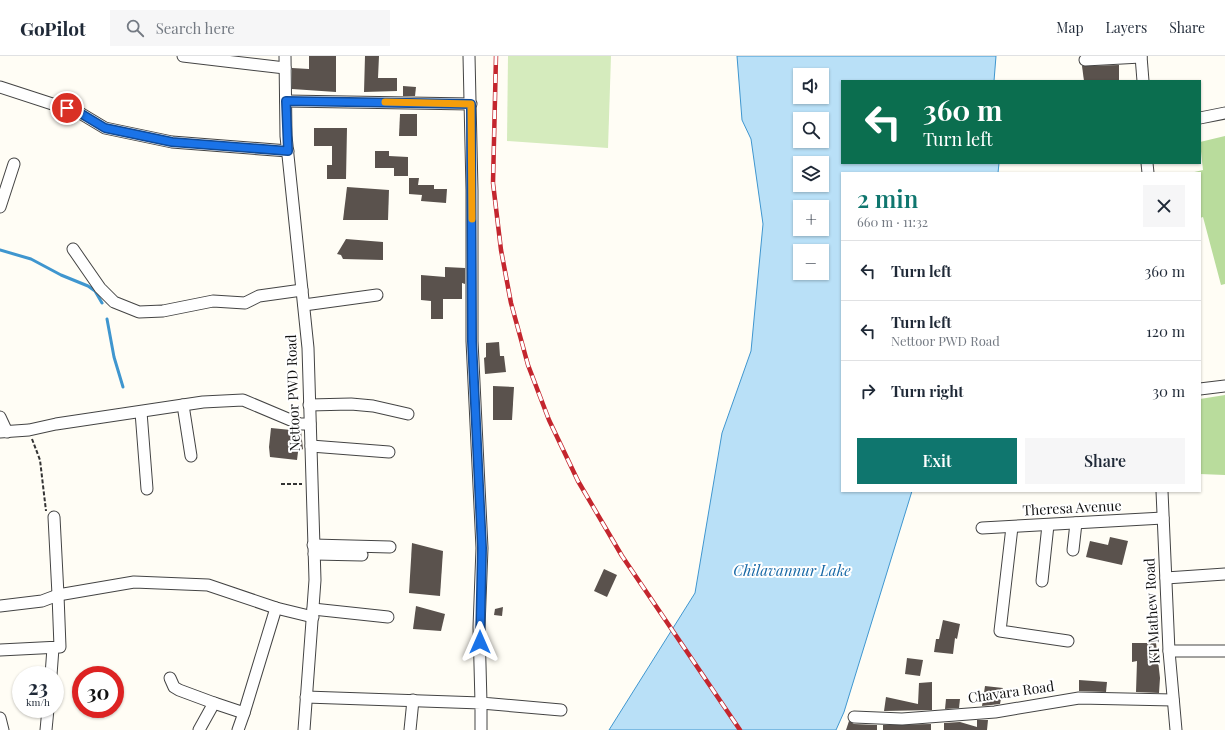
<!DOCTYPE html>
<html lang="en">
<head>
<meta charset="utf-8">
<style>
  body { margin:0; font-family:"Playfair Display",serif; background:#f6f6f7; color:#1f2937; height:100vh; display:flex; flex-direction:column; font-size:15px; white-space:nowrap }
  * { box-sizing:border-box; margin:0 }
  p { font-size:13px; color:#747a83 }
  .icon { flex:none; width:22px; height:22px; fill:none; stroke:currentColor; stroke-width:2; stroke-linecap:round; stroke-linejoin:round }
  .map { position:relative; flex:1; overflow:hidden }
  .sheet { position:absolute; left:841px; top:116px; width:360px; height:320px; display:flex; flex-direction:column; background:#fff; border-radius:0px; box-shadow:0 1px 3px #0004 }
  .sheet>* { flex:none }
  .banner { position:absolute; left:841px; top:24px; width:360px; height:84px; border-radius:0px; box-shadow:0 1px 3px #0004; background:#0b6e4f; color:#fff; overflow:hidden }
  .controls { position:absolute; left:793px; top:12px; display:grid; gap:8px }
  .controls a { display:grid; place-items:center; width:36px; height:36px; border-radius:0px; background:#fff; box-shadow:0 1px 3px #0004; font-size:20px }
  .speed { position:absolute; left:12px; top:610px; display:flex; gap:8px; font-size:20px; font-weight:700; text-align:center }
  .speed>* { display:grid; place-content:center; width:52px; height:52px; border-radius:50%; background:#fff; box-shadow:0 1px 3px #0004; line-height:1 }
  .speed small { font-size:10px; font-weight:400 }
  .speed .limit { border:6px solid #d22; background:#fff; color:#111 }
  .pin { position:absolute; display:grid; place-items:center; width:34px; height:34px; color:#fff; margin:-17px; border:2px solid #fff; border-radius:50%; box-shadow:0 1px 4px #0007 }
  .me { position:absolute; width:44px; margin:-22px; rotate:0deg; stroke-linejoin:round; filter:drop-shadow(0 0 3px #0008) }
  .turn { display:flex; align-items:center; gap:14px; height:84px; padding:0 16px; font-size:18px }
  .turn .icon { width:52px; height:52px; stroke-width:2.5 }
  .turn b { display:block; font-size:28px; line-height:34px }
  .round { display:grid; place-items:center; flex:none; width:42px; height:42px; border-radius:0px; background:#f6f6f7 }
  .headline { display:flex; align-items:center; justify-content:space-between; height:68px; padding:0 16px }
  h1 { font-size:24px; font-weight:600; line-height:30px; color:#0f766e }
  .button { display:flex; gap:8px; margin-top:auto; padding:8px 16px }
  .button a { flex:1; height:46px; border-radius:0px; background:#0f766e; color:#fff; font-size:16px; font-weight:600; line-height:46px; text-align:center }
  .button a+a { background:#f6f6f7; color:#1f2937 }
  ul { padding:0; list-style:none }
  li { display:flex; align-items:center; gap:12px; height:60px; padding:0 16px; border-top:1px solid #e0e1e3 }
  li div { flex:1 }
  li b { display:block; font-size:15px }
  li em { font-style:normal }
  header { display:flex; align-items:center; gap:24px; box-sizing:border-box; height:56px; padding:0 20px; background:#fff; border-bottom:1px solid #e0e1e3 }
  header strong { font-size:19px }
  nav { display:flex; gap:22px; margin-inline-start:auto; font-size:14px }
  .search { width:280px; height:36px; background:#f6f6f7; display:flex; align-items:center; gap:10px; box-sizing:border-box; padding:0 14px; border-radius:0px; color:#747a83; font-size:15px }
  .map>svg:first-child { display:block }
</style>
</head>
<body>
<header>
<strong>GoPilot</strong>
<div class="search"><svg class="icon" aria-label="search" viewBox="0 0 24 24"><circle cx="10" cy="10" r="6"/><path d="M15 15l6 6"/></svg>Search here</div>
<nav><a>Map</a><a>Layers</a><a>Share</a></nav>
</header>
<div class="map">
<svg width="1225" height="674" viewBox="0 0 1225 674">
  <rect width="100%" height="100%" fill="#fffdf5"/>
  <path fill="#d5ebbd" d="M508,0H611L608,92L507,85Z"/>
  <g fill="#b9dc9c">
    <path d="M1225,80V228L1221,229L1203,161L1200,162V117H1190L1203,114L1200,86Z"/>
    <path d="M1225,339V419L1200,418V343Z"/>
  </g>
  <path fill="#b9e0f7" stroke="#3f96cf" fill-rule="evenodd" d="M737,0H996L994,25H842V107H999L998,117H842V435H912L844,656L836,674H609L695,537L722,377L751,295L763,168L751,83L742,64ZM800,19H822V41H800ZM800,63H822V85H800ZM800,107H822V129H800ZM800,151H822V173H800ZM800,195H822V217H800Z"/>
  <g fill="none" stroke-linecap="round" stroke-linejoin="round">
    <g stroke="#3f96cf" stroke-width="3">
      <path d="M0,194L31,203L61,219L88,230L95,235L102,247"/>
      <path d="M107,263L114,301L123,331"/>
    </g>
  </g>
  <g fill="#5a524d">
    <path d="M309,0H336V36L292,33V12L309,13Z"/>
    <path d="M365,0H379L378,22H397V35L364,36Z"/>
    <path d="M1119,9V25H1084L1082,10Z"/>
    <path d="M403,30L416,31L415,40H403Z"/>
    <path d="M400,58H417V80H399Z"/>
    <path d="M314,72H347L346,123H327V109H332V90H314Z"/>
    <path d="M375,95H389V100L408,101V120H394V112H375Z"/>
    <path d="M409,122H419L418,129H434V133H447L446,147L421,145L422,139L409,138Z"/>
    <path d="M347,131L389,134L388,164H343Z"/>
    <path d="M346,183L383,186V204L343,203L341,199L337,198Z"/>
    <path d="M445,211L465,212V228L462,227V243H443V263H431V245L421,244V219L445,221Z"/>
    <path d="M499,286L500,300H504L506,316L485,318L484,302L486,301V287Z"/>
    <path d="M493,330L514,331L512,364H493Z"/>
    <path d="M271,372L301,375L303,393L298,396L297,404L270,401L269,391Z"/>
    <path d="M1110,481L1128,485L1122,509L1086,501L1090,485L1108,489Z"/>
    <path d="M412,487L443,495L440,540L409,537Z"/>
    <path d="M604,513L617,519L607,541L594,535Z"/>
    <path d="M416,550L445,558L441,575L413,573Z"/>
    <path d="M503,551L502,560L494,559L495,553Z"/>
    <path d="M943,564L960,568L957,583L955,582L953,598L934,596L936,583H939Z"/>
    <path d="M1132,587H1156L1160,622L1159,637L1136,636L1137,605L1132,606Z"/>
    <path d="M907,602L923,604L920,620L905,618Z"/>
    <path d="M1079,624L1107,626L1106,636L1079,635Z"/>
    <path d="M932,626V654L884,655L886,641L918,648L919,627Z"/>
    <path d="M985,630L1003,632L1000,648L982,650Z"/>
    <path d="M946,643H960L959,652L945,653Z"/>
    <path d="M977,664H988L987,674H944V667L960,666L977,671Z"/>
    <path d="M849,665L854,668L877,669V674H846Z"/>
    <path d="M931,668V674H883V669Z"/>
  </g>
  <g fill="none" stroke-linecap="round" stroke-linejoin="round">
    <defs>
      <g id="minor">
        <path d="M183,0L285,12"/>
        <path d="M285,0L286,80L308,292L315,524L304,674"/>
        <path d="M469,0L472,134V285L482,492L479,571L481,647L561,654"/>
        <path d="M1141,0L1143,25"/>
        <path d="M1085,4L1141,1"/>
        <path d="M0,31L80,57L105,72L172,86L288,95"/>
        <path d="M286,45L471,48"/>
        <path d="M1200,62L1225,57"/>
        <path d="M1147,107L1148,117"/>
        <path d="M0,151L14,108"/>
        <path d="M73,193L100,232L114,246L139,256L163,255L213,245L245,247L259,240L302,234"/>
        <path d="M304,249L377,239"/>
        <path d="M1200,333L1225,330"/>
        <path d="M183,349L191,400"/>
        <path d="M309,349L351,348L373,350L408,358"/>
        <path d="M141,356L147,433"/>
        <path d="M0,361L7,376"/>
        <path d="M0,376L29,374L56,368L203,346L243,344L300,368H310"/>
        <path d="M311,390L389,396"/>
        <path d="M1162,435L1169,595L1176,674"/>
        <path d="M54,461L58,539L134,526L208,529L276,552"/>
        <path d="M1012,471L1000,575L1068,585"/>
        <path d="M982,472L1163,462"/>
        <path d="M313,489L390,491"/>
        <path d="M1073,494L1076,467"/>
        <path d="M314,498L362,499"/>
        <path d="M1166,522L1225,518"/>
        <path d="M1042,525L1048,469"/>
        <path d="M0,550L42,545L58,539L60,591L0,594"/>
        <path d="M313,553L388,561"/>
        <path d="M1169,595H1225"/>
        <path d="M51,619L53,592"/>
        <path d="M170,622L174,631L179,634L214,647"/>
        <path d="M306,641L481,647V674"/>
        <path d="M854,661L902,663L995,656L1079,642L1173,644"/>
        <path d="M0,662L3,674"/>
        <path d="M46,674L48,653"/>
        <path d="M199,674L214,647L244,657L276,552L313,561"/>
        <path d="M238,674L244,657"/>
        <path d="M410,674L413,644"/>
      </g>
    </defs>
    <use href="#minor" stroke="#444" stroke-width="13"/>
    <g stroke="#333" stroke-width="2" stroke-dasharray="4 2" stroke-linecap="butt">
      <path d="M32,383L40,404L46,455"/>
      <path d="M281,428H302"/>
    </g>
    <use href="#minor" stroke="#fff" stroke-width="11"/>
    <defs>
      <path id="rail" d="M496,0L493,127L501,194L511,247L528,309L549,364L578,425L622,500L740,674"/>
    </defs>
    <use href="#rail" stroke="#c4262e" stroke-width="4.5"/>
    <use href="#rail" stroke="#fff" stroke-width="3" stroke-dasharray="9" stroke-linecap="butt"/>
  </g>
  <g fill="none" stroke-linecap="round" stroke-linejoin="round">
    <defs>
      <path id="route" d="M67,52L80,57L105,72L172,86L288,95L286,45L471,48L472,285L482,492L480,586"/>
    </defs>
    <use href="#route" stroke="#114b97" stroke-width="10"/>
    <use href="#route" stroke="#1a73e8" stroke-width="7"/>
    <path stroke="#f59e0b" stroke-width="7" d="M385,46L471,48L472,163"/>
  </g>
  <g text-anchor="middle" stroke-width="4" stroke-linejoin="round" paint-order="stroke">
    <g font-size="14" fill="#111" stroke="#fff">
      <text transform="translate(293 337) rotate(-92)" y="5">Nettoor PWD Road</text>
      <text transform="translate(1072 452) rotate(-3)" y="5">Theresa Avenue</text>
      <text transform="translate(1152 555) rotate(-93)" y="5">KT Mathew Road</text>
      <text transform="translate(1011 636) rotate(-8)" y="5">Chavara Road</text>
    </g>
    <g font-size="15" font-style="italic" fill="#1768a6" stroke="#fff">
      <text x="792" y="520">Chilavannur Lake</text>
    </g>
  </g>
</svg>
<div class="controls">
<a><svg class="icon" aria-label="sound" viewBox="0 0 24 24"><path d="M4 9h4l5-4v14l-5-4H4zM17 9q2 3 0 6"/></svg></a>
<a><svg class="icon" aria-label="search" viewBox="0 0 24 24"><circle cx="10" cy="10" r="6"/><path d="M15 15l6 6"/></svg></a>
<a><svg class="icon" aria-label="layers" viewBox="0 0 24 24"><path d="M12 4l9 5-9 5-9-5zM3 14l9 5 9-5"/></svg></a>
<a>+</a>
<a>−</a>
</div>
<div class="speed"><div>23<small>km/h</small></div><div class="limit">30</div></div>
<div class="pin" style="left:67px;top:52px;background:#d93025"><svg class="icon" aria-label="arrive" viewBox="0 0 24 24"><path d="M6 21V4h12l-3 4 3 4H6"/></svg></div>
<svg class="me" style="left:480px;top:586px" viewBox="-20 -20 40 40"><path d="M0-17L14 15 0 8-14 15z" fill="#1a73e8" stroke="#fff" stroke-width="4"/></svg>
<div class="banner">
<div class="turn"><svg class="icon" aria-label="left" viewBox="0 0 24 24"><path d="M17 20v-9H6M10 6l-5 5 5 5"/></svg><div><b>360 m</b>Turn left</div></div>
</div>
<section class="sheet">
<div class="headline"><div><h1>2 min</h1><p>660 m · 11:32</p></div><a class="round"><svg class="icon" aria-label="close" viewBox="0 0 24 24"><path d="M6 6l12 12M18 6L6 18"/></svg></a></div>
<ul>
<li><svg class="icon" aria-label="left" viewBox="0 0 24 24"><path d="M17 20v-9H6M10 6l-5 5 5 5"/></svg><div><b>Turn left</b></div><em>360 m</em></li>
<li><svg class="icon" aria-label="left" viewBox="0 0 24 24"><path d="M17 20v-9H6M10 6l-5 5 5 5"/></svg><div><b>Turn left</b><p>Nettoor PWD Road</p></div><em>120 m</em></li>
<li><svg class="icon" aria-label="right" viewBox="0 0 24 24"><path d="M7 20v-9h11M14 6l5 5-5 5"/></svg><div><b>Turn right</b></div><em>30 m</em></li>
</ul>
<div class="button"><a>Exit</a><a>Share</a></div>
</section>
</div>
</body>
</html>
